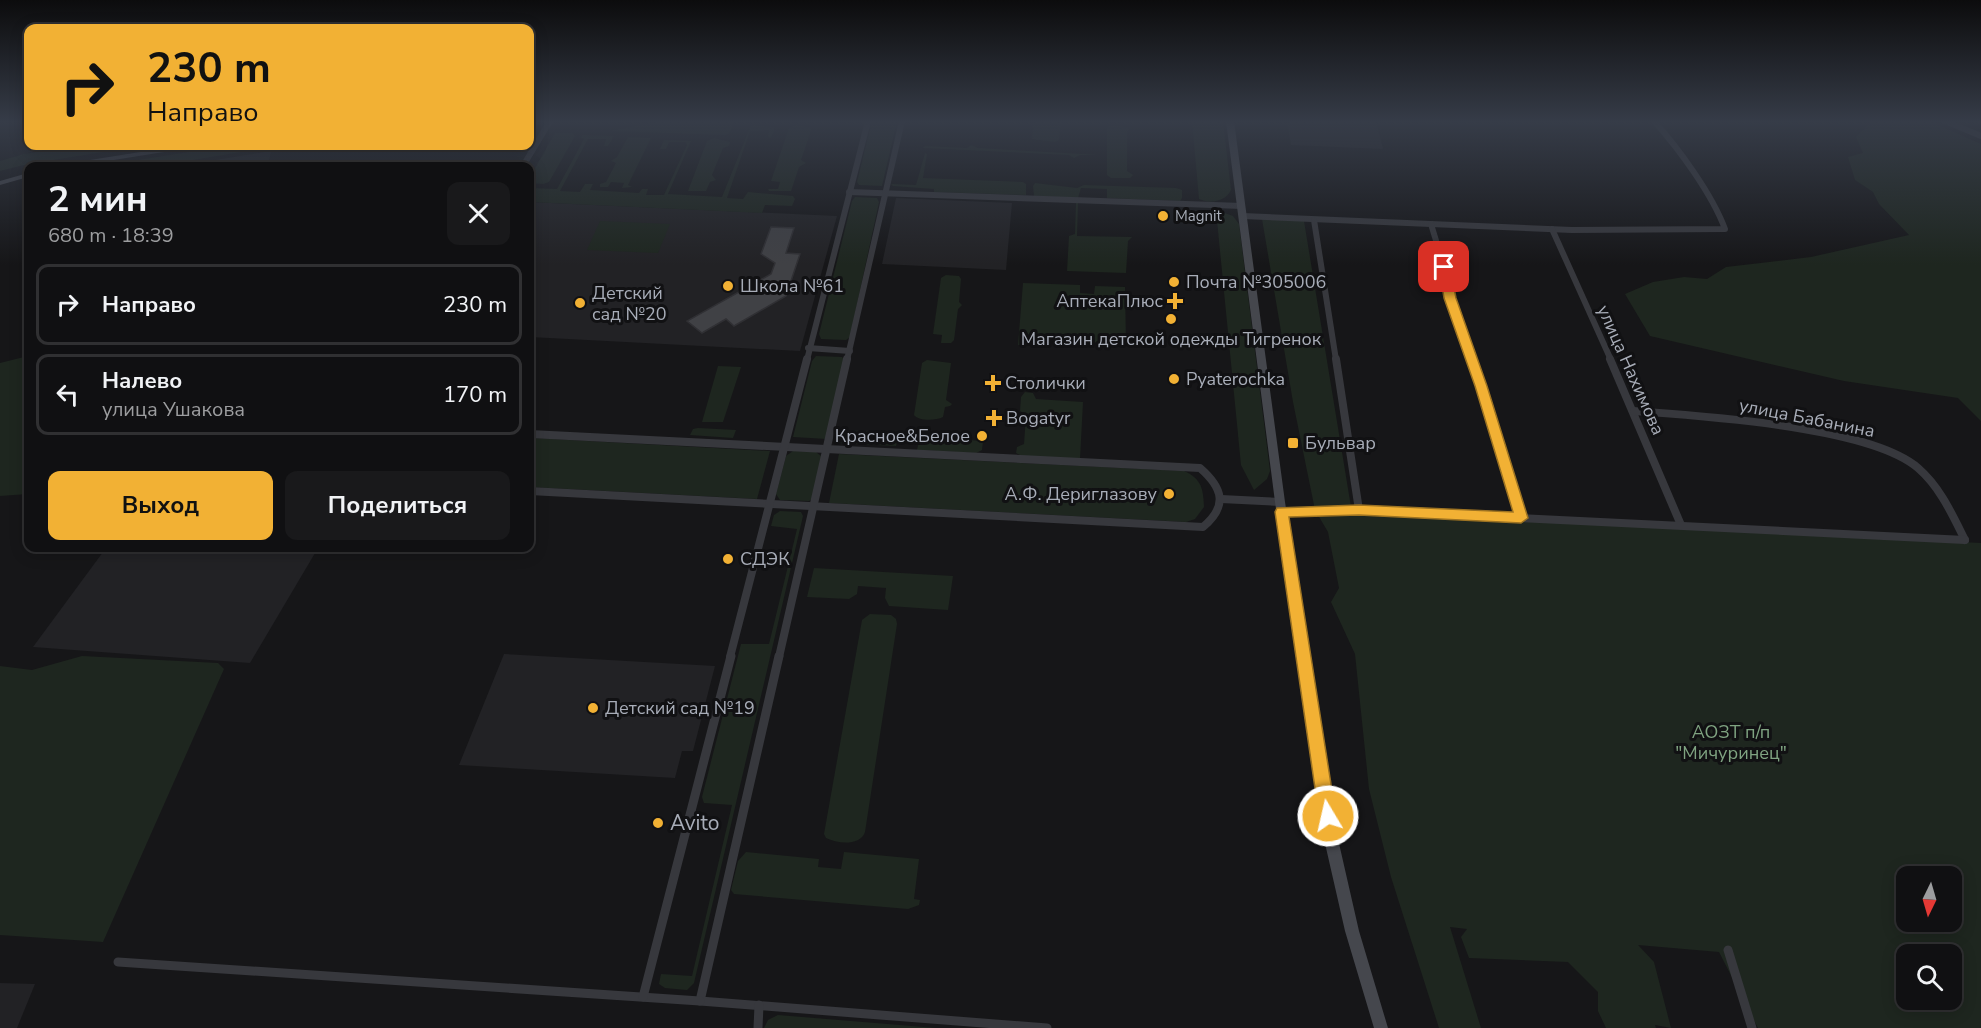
<!DOCTYPE html>
<html lang="ru">
<head>
<meta charset="utf-8">
<style>
  body { margin:0; font-family:"Nunito Sans",sans-serif; background:#19191b; color:#f1f3f6; height:100vh; display:flex; flex-direction:column; font-size:22px; white-space:nowrap }
  * { box-sizing:border-box; margin:0 }
  p { font-size:20px; color:#9c9d9f }
  .icon { flex:none; width:33px; height:33px; fill:none; stroke:currentColor; stroke-width:2; stroke-linecap:round; stroke-linejoin:round }
  .map { position:relative; flex:1; overflow:hidden }
  .side { position:absolute; left:24px; top:162px; width:510px; height:390px; display:flex; flex-direction:column; background:#101012; border-radius:12px; box-shadow:0 3px 15px #0003,0 0 0 2px #303032 }
  .side>* { flex:none }
  .guide { position:absolute; left:24px; top:24px; width:510px; height:126px; border-radius:12px; box-shadow:0 3px 15px #0003,0 0 0 2px #303032; background:#f2b134; color:#111; overflow:hidden }
  .needle { width:39px; rotate:185deg }
  .tools { position:absolute; left:1896px; top:866px; display:grid; gap:12px }
  .tools a { display:grid; place-items:center; width:66px; height:66px; border-radius:12px; background:#101012; box-shadow:0 3px 15px #0003,0 0 0 2px #303032; font-size:30px }
  .pin { position:absolute; display:grid; place-items:center; width:51px; height:51px; color:#fff; margin:-26px; border-radius:12px; box-shadow:0 3px 9px #0006 }
  .me { position:absolute; width:66px; margin:-33px; rotate:351deg; stroke-linejoin:round; filter:drop-shadow(0 0 4px #0008) }
  .turn { display:flex; align-items:center; gap:21px; height:126px; padding:0 24px; font-size:27px }
  .turn .icon { width:78px; height:78px; stroke-width:2.5 }
  .turn b { display:block; font-size:42px; line-height:51px }
  .round { display:grid; place-items:center; flex:none; width:63px; height:63px; border-radius:12px; background:#19191b }
  .overview { display:flex; align-items:center; justify-content:space-between; height:102px; padding:0 24px }
  h1 { font-size:36px; font-weight:700; line-height:45px }
  .action { display:flex; gap:12px; margin-top:auto; padding:12px 24px }
  .action a { flex:1; height:69px; border-radius:12px; background:#f2b134; color:#111; font-size:24px; font-weight:700; line-height:69px; text-align:center }
  .action a+a { background:#19191b; color:#f1f3f6 }
  ul { padding:0; list-style:none }
  li { display:flex; align-items:center; gap:18px; height:81px; margin:0 12px 9px; padding:0 12px; border:3px solid #303032; border-radius:12px }
  li div { flex:1 }
  li b { display:block; font-size:22px }
  li em { font-style:normal }
  .map>svg:first-child { display:block }
</style>
</head>
<body>
<div class="map">
<svg width="1981" height="1028" viewBox="0 0 1981 1028">
  <rect width="100%" height="100%" fill="#161618"/>
  <g fill="#222225">
    <path d="M1287,121H1376L1383,149L1291,145Z"/>
    <path d="M271,151L268,166H178Z"/>
    <path d="M896,198L1012,203L1006,270L882,264Z"/>
    <path d="M530,202L837,216L800,351L530,337Z"/>
    <path d="M106,548H318L250,663L33,647Z"/>
    <path d="M504,654L715,666L693,751H682L675,778L459,765Z"/>
    <path d="M0,983L35,984L17,1028H0Z"/>
  </g>
  <g fill="#1e261f" fill-rule="evenodd">
    <path d="M660,121H734L729,134L724,135L611,131Z"/>
    <path d="M872,121H897L882,186L859,185L857,182Z"/>
    <path d="M1033,121H1061L1059,140L1055,142L1032,139Z"/>
    <path d="M1192,121H1223L1231,190C1225,202 1210,204 1199,199Z"/>
    <path d="M1872,121H1929L1981,144V421L1958,398L1844,381L1650,336L1625,294L1653,282L1684,277L1707,279L1726,267L1811,257L1909,235L1879,204L1873,192L1855,180L1848,157L1863,153L1856,137Z"/>
    <path d="M751,125L775,127L771,138L768,137L769,130L750,131L727,198L743,199L748,192L793,196L795,199L792,206L765,205L762,213L530,202V188L557,189L584,139L581,138L582,135L614,136L608,146H604L606,139H588L560,191L580,192L585,184H593L590,190L639,193L642,189H648L646,195H664L687,145L686,142H669L666,149H660L664,140L691,141L668,194L722,197Z"/>
    <path d="M796,125L812,128L801,160L806,163L799,167L791,191H769L768,189H778L780,182L771,181L789,128Z"/>
    <path d="M1112,125L1131,128L1127,131V171L1133,175L1130,178H1111L1107,175V127Z"/>
    <path d="M555,133H572L575,136L549,182L543,184L530,183V177Z"/>
    <path d="M628,137L651,138L628,185L632,187L622,188L624,183L611,182L608,187H600V184L606,182L616,163L611,161L617,157Z"/>
    <path d="M714,138L730,142L729,146L723,148L712,175L716,180L710,182L706,191H688L707,141Z"/>
    <path d="M971,145L978,148L1100,155H1080L1074,158L1069,155L923,148L925,146L967,148Z"/>
    <path d="M78,146H141L28,164L0,171V161L24,154Z"/>
    <path d="M227,146H277L157,166H100Z"/>
    <path d="M925,153L927,154L923,178L1023,182L1026,184V195L934,192V189L893,186L891,184L916,185Z"/>
    <path d="M1035,183L1077,188L1084,185L1176,188L1182,190V198L1180,201L1107,198V189L1081,188L1078,198L1034,196L1033,186Z"/>
    <path d="M855,197L877,198L879,202L850,337L846,340L821,339L819,334L852,201Z"/>
    <path d="M1076,203H1078L1077,236L1132,237L1128,241L1126,273L1067,271L1069,236L1075,234Z"/>
    <path d="M1216,210L1233,216L1239,224L1270,471L1267,479L1254,490L1241,465Z"/>
    <path d="M1262,219L1304,221L1352,513L1981,543V1028H1758L1719,952L1638,945L1654,962L1671,1028L1655,1025L1656,1028H1606L1598,1011V992L1568,962L1469,958L1461,937L1467,929L1450,927L1481,1028H1439L1391,877L1369,789L1355,654L1331,602L1339,588L1328,532L1315,510L1293,402ZM1906,876H1952V921H1906ZM1906,954H1952V999H1906Z"/>
    <path d="M600,221L670,224L658,253L587,250Z"/>
    <path d="M946,275L959,276L961,279L959,302L962,305L958,309L954,340L951,343H941L942,335L933,334L941,278Z"/>
    <path d="M1023,283L1080,285V293L1094,294L1095,286L1125,287L1126,344L1085,342V338H1074L1073,341L1030,339L1027,345H1018Z"/>
    <path d="M28,356V494L0,496V363Z"/>
    <path d="M816,356L842,357L844,360L827,439L793,437L812,361Z"/>
    <path d="M927,360L951,363L946,400L952,404L950,406L945,407L943,417C935,421 919,421 914,415L922,363Z"/>
    <path d="M718,366L741,367L723,422H702Z"/>
    <path d="M1025,392L1033,393L1036,399L1083,402L1080,459L1022,456L1016,453L1017,447L1024,444L1026,415L1020,411L1021,397Z"/>
    <path d="M698,428L736,430L733,438L690,435L693,429Z"/>
    <path d="M843,430L899,433L896,446L837,443L838,433Z"/>
    <path d="M920,437L983,441L982,450L976,453L917,450Z"/>
    <path d="M533,438L770,451L757,499L530,487V446Z"/>
    <path d="M793,451L816,452L822,457L812,499L809,501L780,500L776,494L786,456Z"/>
    <path d="M839,454L1184,471C1202,479 1203,489 1204,507L1195,519L1186,522L829,503Z"/>
    <path d="M780,511L801,512L803,516L694,983L687,990L665,988L659,984L661,974L692,976L732,805L704,803L702,797L741,644H769L797,529L771,526L774,515Z"/>
    <path d="M814,568L953,576L948,610L889,606L885,598L886,588L858,586L857,594L849,599L807,597Z"/>
    <path d="M870,614L891,615L896,619L897,624L865,832C860,846 838,844 826,838L824,834L862,620Z"/>
    <path d="M82,656L218,663L224,669L103,942L0,935V666L32,670Z"/>
    <path d="M746,852L819,859L818,867L841,869L844,852L919,859L914,899L920,900L919,905L908,909L734,894L731,890L738,861Z"/>
    <path d="M778,1015L936,1028H764L768,1020Z"/>
  </g>
  <path fill="#404145" stroke="#303034" stroke-width="1.5" d="M771,227L794,228L786,253L800,254L786,296L734,326L726,319L702,333L687,321L771,274L775,263L761,254Z"/>
  <g fill="none" stroke-linecap="round" stroke-linejoin="round">
    <g stroke="#37383d" stroke-width="6">
      <path d="M1945,121L1981,136"/>
      <path d="M523,166L550,121"/>
      <path d="M849,192L1242,206"/>
      <path d="M1243,216L1572,230L1725,229C1712,194 1679,149 1654,121"/>
      <path d="M1314,220L1336,360"/>
      <path d="M1431,224L1444,267L1450,298L1472,360"/>
      <path d="M1552,229L1611,360"/>
      <path d="M808,348L850,351"/>
      <path d="M807,360L868,121"/>
      <path d="M847,360L902,121"/>
    </g>
    <g stroke="#37383d" stroke-width="8">
      <path d="M1336,359L1359,510"/>
      <path d="M1471,359L1521,518"/>
      <path d="M1610,359L1681,525"/>
      <path d="M1634,411C1701,416 1869,426 1918,468C1940,487 1952,514 1965,540"/>
      <path d="M530,434L1200,468C1223,488 1228,506 1203,527L530,491"/>
      <path d="M1221,499L1280,502"/>
      <path d="M1281,511L1359,510L1965,540"/>
      <path d="M730,657L807,359"/>
      <path d="M779,657L847,359"/>
    </g>
    <g stroke="#37383d" stroke-width="9">
      <path d="M779,656L700,1001L1047,1028"/>
      <path d="M1728,950L1752,1028"/>
      <path d="M118,962L700,1001"/>
      <path d="M643,997L731,656"/>
      <path d="M758,1028L759,1005"/>
    </g>
    <g fill="#45474d" fill-rule="evenodd">
      <path d="M1226,121H1234L1285,502L1338,839L1359,931L1388,1028H1374L1345,931L1324,839L1275,502Z"/>
      <path d="M1975,121H1981V124Z"/>
      <path d="M178,146H193L189,148L76,166H61L65,164Z"/>
      <path d="M28,173V177L0,185V181Z"/>
    </g>
  </g>
  <linearGradient id="sky" x2="0" y2="1"><stop stop-color="#0c0c0d"/><stop offset="0.46" stop-color="#363c48"/><stop offset="1" stop-color="#363c48" stop-opacity="0"/></linearGradient>
  <rect width="1981" height="265" fill="url(#sky)"/>
  <path fill="#f2b134" stroke="#9d7322" stroke-width="1.5" d="M1444,264L1450,267L1456,298L1487,386L1528,518L1521,523L1359,515L1289,517L1336,816L1334,821L1328,824L1322,821L1319,816L1275,512L1277,508L1359,505L1513,512L1475,386L1444,298L1439,267Z"/>
  <g fill="#f2b134" stroke="#111113" stroke-width="2">
    <circle cx="1163" cy="216" r="6"/>
    <circle cx="1174" cy="282" r="6"/>
    <circle cx="728" cy="286" r="6"/>
    <path d="M1172 292h6v6h6v6h-6v6h-6v-6h-6v-6h6z"/>
    <circle cx="580" cy="303" r="6"/>
    <circle cx="1171" cy="319" r="6"/>
    <circle cx="1174" cy="379" r="6"/>
    <path d="M990 374h6v6h6v6h-6v6h-6v-6h-6v-6h6z"/>
    <path d="M991 409h6v6h6v6h-6v6h-6v-6h-6v-6h6z"/>
    <circle cx="982" cy="436" r="6"/>
    <rect x="1287" y="437" width="12" height="12" rx="3"/>
    <circle cx="1169" cy="494" r="6"/>
    <circle cx="728" cy="559" r="6"/>
    <circle cx="593" cy="708" r="6"/>
    <circle cx="658" cy="823" r="6"/>
  </g>
  <g text-anchor="middle" stroke-width="6" stroke-linejoin="round" paint-order="stroke">
    <g font-size="15" fill="#a8adb8" stroke="#111113" text-anchor="start">
      <text x="1175" y="221">Magnit</text>
    </g>
    <g font-size="18" fill="#a8adb8" stroke="#111113" text-anchor="start">
      <text x="1186" y="288">Почта №305006</text>
      <text x="740" y="292">Школа №61</text>
      <text x="592" y="299">Детский<tspan x="592" dy="21">сад №20</tspan></text>
      <text x="1163" y="307" text-anchor="end">АптекаПлюс</text>
      <text x="1171" y="345" text-anchor="middle">Магазин детской одежды Тигренок</text>
      <text x="1186" y="385">Pyaterochka</text>
      <text x="1005" y="389">Столички</text>
      <text x="1006" y="424">Bogatyr</text>
      <text x="970" y="442" text-anchor="end">Красное&amp;Белое</text>
      <text x="1305" y="449">Бульвар</text>
      <text x="1157" y="500" text-anchor="end">А.Ф. Дериглазову</text>
      <text x="740" y="565">СДЭК</text>
      <text x="605" y="714">Детский сад №19</text>
    </g>
    <g font-size="18" fill="#a8adb8" stroke="#111113">
      <text transform="translate(1631 370) rotate(66)" y="6">улица Нахимова</text>
      <text transform="translate(1807 418) rotate(11)" y="6">улица Бабанина</text>
    </g>
    <g font-size="18" fill="#7fa381" stroke="#111113">
      <text x="1731" y="738">АОЗТ п/п<tspan x="1731" dy="21">"Мичуринец"</tspan></text>
    </g>
    <g font-size="21" fill="#a8adb8" stroke="#111113" text-anchor="start">
      <text x="670" y="830">Avito</text>
    </g>
  </g>
</svg>
<div class="tools">
<a><svg class="needle" viewBox="-14 -14 28 28"><path d="M0-13l5 13h-10z" fill="#e53935"/><path d="M0 13l5-13h-10z" fill="#9c9d9f"/></svg></a>
<a><svg class="icon" aria-label="search" viewBox="0 0 24 24"><circle cx="10" cy="10" r="6"/><path d="M15 15l6 6"/></svg></a>
</div>
<div class="pin" style="left:1444px;top:267px;background:#d93025"><svg class="icon" aria-label="arrive" viewBox="0 0 24 24"><path d="M6 21V4h12l-3 4 3 4H6"/></svg></div>
<svg class="me" style="left:1328px;top:816px" viewBox="-20 -20 40 40"><circle r="17" fill="#f2b134" stroke="#fff" stroke-width="3"/><path d="M0-11L8 9 0 5-8 9z" fill="#fff"/></svg>
<div class="guide">
<div class="turn"><svg class="icon" aria-label="right" viewBox="0 0 24 24"><path d="M7 20v-9h11M14 6l5 5-5 5"/></svg><div><b>230 m</b>Направо</div></div>
</div>
<section class="side">
<div class="overview"><div><h1>2 мин</h1><p>680 m · 18:39</p></div><a class="round"><svg class="icon" aria-label="close" viewBox="0 0 24 24"><path d="M6 6l12 12M18 6L6 18"/></svg></a></div>
<ul>
<li><svg class="icon" aria-label="right" viewBox="0 0 24 24"><path d="M7 20v-9h11M14 6l5 5-5 5"/></svg><div><b>Направо</b></div><em>230 m</em></li>
<li><svg class="icon" aria-label="left" viewBox="0 0 24 24"><path d="M17 20v-9H6M10 6l-5 5 5 5"/></svg><div><b>Налево</b><p>улица Ушакова</p></div><em>170 m</em></li>
</ul>
<div class="action"><a>Выход</a><a>Поделиться</a></div>
</section>
</div>
</body>
</html>
